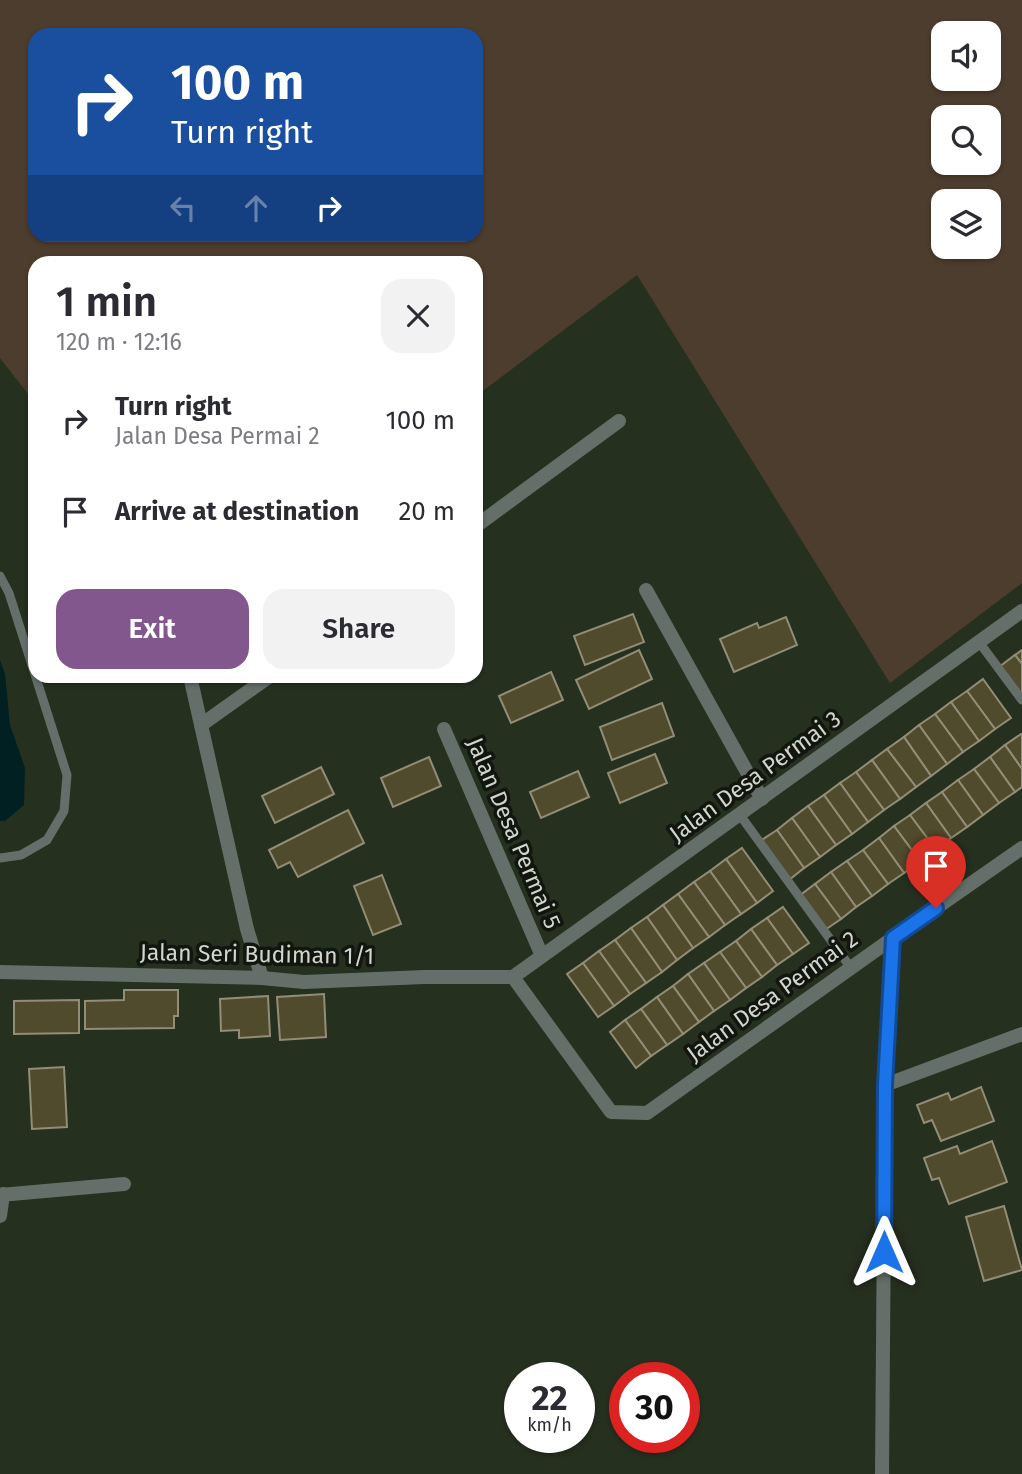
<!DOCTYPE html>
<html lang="en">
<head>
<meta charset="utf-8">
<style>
  body { margin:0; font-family:"Fira Sans",sans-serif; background:#f2f2f3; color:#2b2b33; height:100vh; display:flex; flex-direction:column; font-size:26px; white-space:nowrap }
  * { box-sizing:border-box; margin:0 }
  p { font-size:23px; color:#7c7c81 }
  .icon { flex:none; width:38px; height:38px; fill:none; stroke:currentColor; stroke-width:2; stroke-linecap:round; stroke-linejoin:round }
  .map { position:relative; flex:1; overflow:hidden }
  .drawer { position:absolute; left:28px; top:256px; width:455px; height:427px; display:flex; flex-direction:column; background:#fff; border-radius:21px; box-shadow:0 2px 5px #0004 }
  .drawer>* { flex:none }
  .top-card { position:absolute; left:28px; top:28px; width:455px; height:214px; border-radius:21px; box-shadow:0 2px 5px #0004; background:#1a4fa0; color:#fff; overflow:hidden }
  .tools { position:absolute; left:931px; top:21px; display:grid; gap:14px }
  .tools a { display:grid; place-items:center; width:70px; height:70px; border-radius:14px; background:#fff; box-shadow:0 2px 5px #0004; font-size:35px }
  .speed { position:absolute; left:504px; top:1362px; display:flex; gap:14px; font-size:35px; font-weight:700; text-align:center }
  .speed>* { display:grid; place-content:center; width:91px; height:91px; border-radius:50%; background:#fff; box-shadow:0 2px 5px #0004; line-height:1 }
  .speed small { font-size:18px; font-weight:400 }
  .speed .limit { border:10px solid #d22; background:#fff; color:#111 }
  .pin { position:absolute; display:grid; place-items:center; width:60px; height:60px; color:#fff; margin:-72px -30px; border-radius:50% 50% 50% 0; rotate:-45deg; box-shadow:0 0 7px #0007 }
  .pin .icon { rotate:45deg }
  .me { position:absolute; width:77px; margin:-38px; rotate:0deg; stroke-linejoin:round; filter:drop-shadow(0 0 5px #0008) }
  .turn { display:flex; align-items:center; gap:24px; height:147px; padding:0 28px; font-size:32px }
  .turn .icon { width:91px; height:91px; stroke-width:2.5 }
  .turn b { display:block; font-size:49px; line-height:60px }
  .lanes { display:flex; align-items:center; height:66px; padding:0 28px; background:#0003; justify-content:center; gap:35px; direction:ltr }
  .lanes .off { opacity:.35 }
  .round { display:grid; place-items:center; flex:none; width:74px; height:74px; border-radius:21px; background:#f2f2f3 }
  .head { display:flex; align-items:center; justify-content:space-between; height:119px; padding:0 28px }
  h1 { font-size:42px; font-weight:600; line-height:52px }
  .primary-button { display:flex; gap:14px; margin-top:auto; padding:14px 28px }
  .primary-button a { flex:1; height:80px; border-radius:21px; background:#81578e; color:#fff; font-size:28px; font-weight:600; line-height:80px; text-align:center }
  .primary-button a+a { background:#f2f2f3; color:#2b2b33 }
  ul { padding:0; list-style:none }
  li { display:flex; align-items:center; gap:21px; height:91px; padding:0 28px }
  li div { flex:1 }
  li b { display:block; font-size:26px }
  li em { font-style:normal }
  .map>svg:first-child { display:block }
</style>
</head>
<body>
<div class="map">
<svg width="1022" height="1474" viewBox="0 0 1022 1474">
  <rect width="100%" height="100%" fill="#26301f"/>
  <path fill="#4d3d2e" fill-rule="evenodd" d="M0,0H1022V583L890,683L637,275L476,396V262H35V403L0,358ZM943,33H989V79H943ZM35,35H476V234H35ZM943,117H989V163H943ZM943,201H989V247H943Z"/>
  <path fill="#002022" d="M0,660L5,674L10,725L25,768L24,805L5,821H0Z"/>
  <g fill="#514b2d" stroke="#928d76" stroke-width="2">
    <path d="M633,614L644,642L585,665L574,636Z"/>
    <path d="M786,617L797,645L734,672L720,639L757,623L759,628Z"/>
    <path d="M639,650L652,679L589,709L576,680Z"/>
    <path d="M1022,650V664L1015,655Z"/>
    <path d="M1015,655L1022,664V698L999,667Z"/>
    <path d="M551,672L563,700L511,723L499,696Z"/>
    <path d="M983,679L1011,718L995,729L967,691Z"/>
    <path d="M967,691L995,729L979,741L951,702Z"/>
    <path d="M951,702L979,741L963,752L935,714Z"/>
    <path d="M662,703L674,736L612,760L600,727Z"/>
    <path d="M935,714L963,752L947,764L919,725Z"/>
    <path d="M919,725L947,764L931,776L904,737Z"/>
    <path d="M1021,734L1022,735V769L1005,745Z"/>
    <path d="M904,737L931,776L916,787L887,749Z"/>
    <path d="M1005,745L1022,769V787L1015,792L990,757Z"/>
    <path d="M887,749L916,787L900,799L872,760Z"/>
    <path d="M655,754L667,783L620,803L608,773Z"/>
    <path d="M429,757L441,786L393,807L381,778Z"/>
    <path d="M990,757L1015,792L999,803L974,769Z"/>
    <path d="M872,760L900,799L884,810L856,772Z"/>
    <path d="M321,767L334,794L275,823L262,796Z"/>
    <path d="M974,769L999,803L983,815L958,780Z"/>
    <path d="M578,771L589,797L541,818L530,792Z"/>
    <path d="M856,772L884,810L868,822L840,783Z"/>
    <path d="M958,780L983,815L967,827L942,792Z"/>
    <path d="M840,783L868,822L852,834L824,795Z"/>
    <path d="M942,792L967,827L951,838L926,803Z"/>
    <path d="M824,795L852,834L836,845L808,806Z"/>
    <path d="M926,803L951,838L936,850L910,815Z"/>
    <path d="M808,806L836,845L820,857L792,818Z"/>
    <path d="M348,810L364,843L298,877L290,862L278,868L269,850Z"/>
    <path d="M910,815L936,850L920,861L894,826Z"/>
    <path d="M792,818L820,857L804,868L777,830Z"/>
    <path d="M894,826L920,861L904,873L879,838Z"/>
    <path d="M777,830L804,868L789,880L760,841Z"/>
    <path d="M879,838L904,873L888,884L863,850Z"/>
    <path d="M742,848L773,891L757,903L726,859Z"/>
    <path d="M863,850L888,884L872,896L847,861Z"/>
    <path d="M726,859L757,903L741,914L710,871Z"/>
    <path d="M847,861L872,896L856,907L831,872Z"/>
    <path d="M710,871L741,914L725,925L694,882Z"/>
    <path d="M831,872L856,907L841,919L815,884Z"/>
    <path d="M382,875L401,924L373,935L354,886Z"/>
    <path d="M694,882L725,925L709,937L678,894Z"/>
    <path d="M815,884L841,919L825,930L799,896Z"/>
    <path d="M678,894L709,937L693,948L663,905Z"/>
    <path d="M663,905L693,948L677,960L647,917Z"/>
    <path d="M783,907L809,943L793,954L767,918Z"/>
    <path d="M647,917L677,960L662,972L631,928Z"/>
    <path d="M767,918L793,954L777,965L751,929Z"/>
    <path d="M631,928L662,972L646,983L615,940Z"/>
    <path d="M751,929L777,965L762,977L736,941Z"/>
    <path d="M615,940L646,983L630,994L599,951Z"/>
    <path d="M736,941L762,977L746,988L720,952Z"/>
    <path d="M599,951L630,994L614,1006L583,963Z"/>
    <path d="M720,952L746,988L730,1000L704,963Z"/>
    <path d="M583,963L614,1006L598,1017L567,974Z"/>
    <path d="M704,963L730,1000L714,1011L688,974Z"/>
    <path d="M688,974L714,1011L699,1022L673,986Z"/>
    <path d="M673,986L699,1022L683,1034L657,997Z"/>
    <path d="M124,990H178V1016H174V1028L85,1029V1001L124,1000Z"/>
    <path d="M324,994L326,1037L280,1040L277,997Z"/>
    <path d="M268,996L270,1036L239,1038V1030L221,1031L220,999Z"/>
    <path d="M657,997L683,1034L667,1045L641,1009Z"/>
    <path d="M79,1000V1033L14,1034V1001Z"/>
    <path d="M641,1009L667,1045L651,1056L625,1020Z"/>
    <path d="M625,1020L651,1056L636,1068L610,1032Z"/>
    <path d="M64,1067L67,1127L32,1129L29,1069Z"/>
    <path d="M981,1087L994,1121L941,1141L932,1120L924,1123L917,1105L948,1093L951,1100Z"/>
    <path d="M992,1141L1007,1182L949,1204L939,1178L932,1180L924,1158L957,1146L960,1154Z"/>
    <path d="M1004,1206L1022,1270L984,1281L966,1217Z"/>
  </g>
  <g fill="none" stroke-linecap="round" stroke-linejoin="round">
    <g stroke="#646f6a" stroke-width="9">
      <path d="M0,576L9,593L67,775L64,811L47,840L21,855L0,858"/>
      <path d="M979,642L1022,700"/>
      <path d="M740,815L851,968"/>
    </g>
    <g stroke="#646f6a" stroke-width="14">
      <path d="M476,526L619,421"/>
      <path d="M646,590L762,799"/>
      <path d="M190,676L247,929L262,978"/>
      <path d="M201,725L270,676"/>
      <path d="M444,729L542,956"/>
      <path d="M0,972L262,978L304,982L424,977H513"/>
      <path d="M513,977L611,1112L647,1113L893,938L1022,848"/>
      <path d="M513,977L1022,611"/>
      <path d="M885,1085L1022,1034"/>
      <path d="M0,1195L124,1184"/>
      <path d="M0,1216L3,1194"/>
      <path d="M882,1474L885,1085L893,938"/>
    </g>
  </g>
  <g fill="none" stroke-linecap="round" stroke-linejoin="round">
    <defs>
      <path id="route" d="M884,1252L885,1085L893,938L936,908"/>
    </defs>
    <use href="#route" stroke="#114b97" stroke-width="18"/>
    <use href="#route" stroke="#1a73e8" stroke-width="12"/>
  </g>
  <g text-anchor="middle" stroke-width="7" stroke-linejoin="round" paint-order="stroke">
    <g font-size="23" fill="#d0d7cc" stroke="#12160f">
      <text transform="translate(755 776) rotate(-36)" y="8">Jalan Desa Permai 3</text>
      <text transform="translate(514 833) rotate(67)" y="8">Jalan Desa Permai 5</text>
      <text transform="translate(257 954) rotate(1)" y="8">Jalan Seri Budiman 1/1</text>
      <text transform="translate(772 996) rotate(-36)" y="8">Jalan Desa Permai 2</text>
    </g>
  </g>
</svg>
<div class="tools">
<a><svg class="icon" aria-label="sound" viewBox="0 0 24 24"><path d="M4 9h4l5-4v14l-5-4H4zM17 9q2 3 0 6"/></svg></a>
<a><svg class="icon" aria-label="search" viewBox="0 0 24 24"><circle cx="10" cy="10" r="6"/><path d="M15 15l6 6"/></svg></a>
<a><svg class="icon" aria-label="layers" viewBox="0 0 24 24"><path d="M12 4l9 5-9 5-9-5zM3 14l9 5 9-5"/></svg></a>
</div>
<div class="speed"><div>22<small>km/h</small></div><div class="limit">30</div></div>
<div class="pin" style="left:936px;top:908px;background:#d93025"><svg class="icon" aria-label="arrive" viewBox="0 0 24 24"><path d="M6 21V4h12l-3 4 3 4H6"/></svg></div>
<svg class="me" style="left:884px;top:1252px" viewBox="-20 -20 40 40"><path d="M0-17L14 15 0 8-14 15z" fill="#1a73e8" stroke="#fff" stroke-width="4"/></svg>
<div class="top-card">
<div class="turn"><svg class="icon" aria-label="right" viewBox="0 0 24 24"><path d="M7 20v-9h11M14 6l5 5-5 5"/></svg><div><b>100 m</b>Turn right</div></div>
<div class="lanes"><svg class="icon off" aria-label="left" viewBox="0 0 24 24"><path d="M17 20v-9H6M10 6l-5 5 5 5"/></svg><svg class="icon off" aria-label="ahead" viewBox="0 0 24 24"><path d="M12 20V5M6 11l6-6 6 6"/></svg><svg class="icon" aria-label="right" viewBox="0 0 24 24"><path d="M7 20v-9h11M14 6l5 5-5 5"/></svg></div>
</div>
<section class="drawer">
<div class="head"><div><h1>1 min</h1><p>120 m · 12:16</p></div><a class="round"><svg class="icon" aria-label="close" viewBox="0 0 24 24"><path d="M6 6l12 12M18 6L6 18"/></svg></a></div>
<ul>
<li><svg class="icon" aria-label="right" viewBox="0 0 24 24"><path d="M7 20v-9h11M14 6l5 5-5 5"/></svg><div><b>Turn right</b><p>Jalan Desa Permai 2</p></div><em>100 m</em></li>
<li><svg class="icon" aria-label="arrive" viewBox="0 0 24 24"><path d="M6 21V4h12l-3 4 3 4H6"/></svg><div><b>Arrive at destination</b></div><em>20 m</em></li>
</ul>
<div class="primary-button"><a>Exit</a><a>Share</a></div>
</section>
</div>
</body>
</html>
